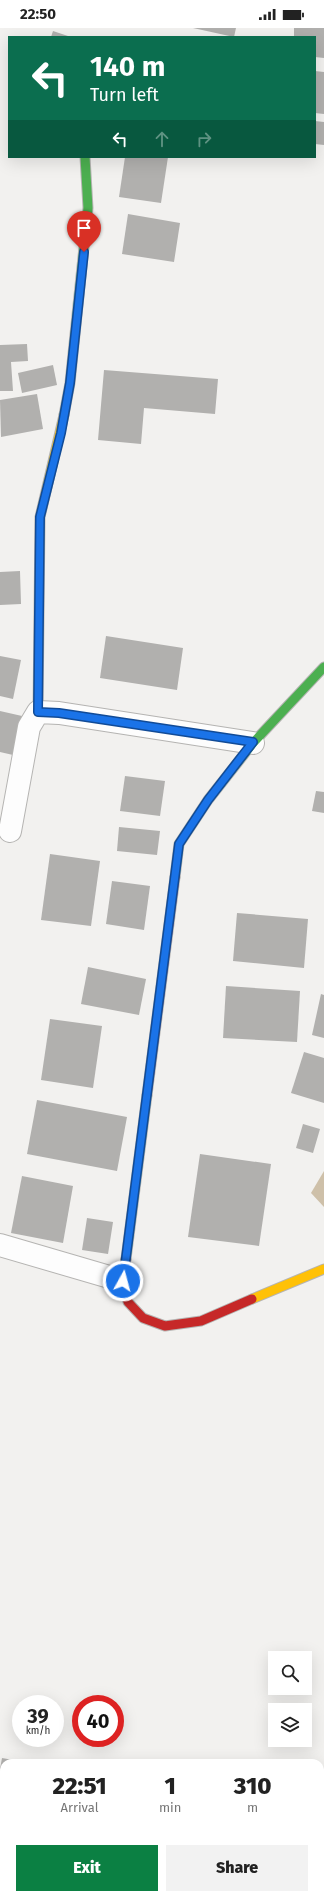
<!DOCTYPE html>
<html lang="en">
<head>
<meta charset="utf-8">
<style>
  body { margin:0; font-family:"Fira Sans",sans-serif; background:#f2f2f2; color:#222; height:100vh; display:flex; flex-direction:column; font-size:15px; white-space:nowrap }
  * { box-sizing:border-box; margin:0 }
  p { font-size:13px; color:#767676 }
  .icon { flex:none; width:22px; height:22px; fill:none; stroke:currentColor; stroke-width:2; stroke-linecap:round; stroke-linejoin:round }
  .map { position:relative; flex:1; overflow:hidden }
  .drawer { position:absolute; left:0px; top:1731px; width:324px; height:140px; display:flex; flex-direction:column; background:#fff; border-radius:12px 12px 0 0; box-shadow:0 4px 16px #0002 }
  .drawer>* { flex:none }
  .hud { position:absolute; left:8px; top:8px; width:308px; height:122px; border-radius:0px; box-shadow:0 4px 16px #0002; background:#0b6e4f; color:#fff; overflow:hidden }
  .controls { position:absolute; left:268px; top:1623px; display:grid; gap:8px }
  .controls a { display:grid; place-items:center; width:44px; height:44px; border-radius:0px; background:#fff; box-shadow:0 4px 16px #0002; font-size:20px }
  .speed { position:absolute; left:12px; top:1667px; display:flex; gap:8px; font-size:20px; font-weight:700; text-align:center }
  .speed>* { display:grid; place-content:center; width:52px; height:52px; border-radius:50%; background:#fff; box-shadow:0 4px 16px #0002; line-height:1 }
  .speed small { font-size:10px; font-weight:400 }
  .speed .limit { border:6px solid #d22; background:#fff; color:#111 }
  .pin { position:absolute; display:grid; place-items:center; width:34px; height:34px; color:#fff; margin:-41px -17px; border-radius:50% 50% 50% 0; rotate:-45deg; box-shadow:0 0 4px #0007 }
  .pin .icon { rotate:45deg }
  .me { position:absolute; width:44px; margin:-22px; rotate:7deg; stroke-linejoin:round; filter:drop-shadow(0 0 3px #0008) }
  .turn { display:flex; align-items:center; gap:14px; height:84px; padding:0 16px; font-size:18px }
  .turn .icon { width:52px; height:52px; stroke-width:2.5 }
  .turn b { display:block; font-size:28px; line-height:34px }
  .lanes { display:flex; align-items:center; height:38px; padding:0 16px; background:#0003; justify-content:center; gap:20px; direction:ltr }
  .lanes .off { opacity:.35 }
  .eta { display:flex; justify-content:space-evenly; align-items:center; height:68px; text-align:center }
  .eta b { font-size:24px; font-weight:800; line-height:28px }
  .cta { display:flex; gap:8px; margin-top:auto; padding:8px 16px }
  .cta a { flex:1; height:46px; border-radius:0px; background:#0b8043; color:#fff; font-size:16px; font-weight:800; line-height:46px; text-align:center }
  .cta a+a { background:#f2f2f2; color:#222 }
  .status { display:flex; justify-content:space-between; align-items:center; height:28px; padding:0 20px; background:#fff; direction:ltr }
  .status svg { height:11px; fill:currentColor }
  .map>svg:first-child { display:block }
</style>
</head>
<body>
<div class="status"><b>22:50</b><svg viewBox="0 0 49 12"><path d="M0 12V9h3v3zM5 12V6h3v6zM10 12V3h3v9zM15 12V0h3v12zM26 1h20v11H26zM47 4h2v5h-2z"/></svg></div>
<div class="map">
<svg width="324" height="1871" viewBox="0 0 324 1871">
  <rect width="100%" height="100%" fill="#f2f1ef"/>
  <path fill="#cec0a9" d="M324,1143V1179L311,1165Z"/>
  <g fill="#b1b0ae">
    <path d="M193,0H236L234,9Z"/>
    <path d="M294,0H324V30L315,29V9H294Z"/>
    <path d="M53,3L71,9H51Z"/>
    <path d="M315,43L324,44V86L315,85Z"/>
    <path d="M315,93L324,94V117L315,116Z"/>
    <path d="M125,129H168L161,175L119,169Z"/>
    <path d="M128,186L180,195L174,234L122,226Z"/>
    <path d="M27,316L28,333L11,334L13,363H0V317Z"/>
    <path d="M53,337L57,357L22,365L18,345Z"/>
    <path d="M104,342L218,351L215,386L144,380L141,416L98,412Z"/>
    <path d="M37,366L43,401L1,409L0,372Z"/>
    <path d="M20,543L21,576L0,577V544Z"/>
    <path d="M106,608L183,620L177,662L100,650Z"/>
    <path d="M0,628L21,632L13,671L0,668Z"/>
    <path d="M0,683L22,688L13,727L0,724Z"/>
    <path d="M125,748L165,753L160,788L120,783Z"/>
    <path d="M316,763L324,764V785L312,783Z"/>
    <path d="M119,799L160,803L157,827L117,823Z"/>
    <path d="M50,826L100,833L91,898L41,892Z"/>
    <path d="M112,853L150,858L144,902L106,896Z"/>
    <path d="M237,885L308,891L304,940L233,933Z"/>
    <path d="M88,939L146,951L139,987L81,976Z"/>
    <path d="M226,958L300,963L297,1014L223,1010Z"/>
    <path d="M321,966L324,967V1010L312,1007Z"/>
    <path d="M50,991L102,998L93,1060L41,1052Z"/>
    <path d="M304,1024L324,1030V1075L291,1065Z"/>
    <path d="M37,1072L127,1089L117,1143L27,1126Z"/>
    <path d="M303,1096L320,1101L313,1125L296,1120Z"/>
    <path d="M200,1126L271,1136L259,1218L188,1209Z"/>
    <path d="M22,1148L73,1158L63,1215L11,1205Z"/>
    <path d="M87,1190L113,1194L108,1226L82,1222Z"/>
    <path d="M2,1730L24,1734L4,1735V1761L0,1760V1741Z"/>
    <path d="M322,1813L324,1814V1830L320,1827V1817Z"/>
    <path d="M320,1833L324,1834V1869L320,1868Z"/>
    <path d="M64,1867H95L94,1871H62Z"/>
    <path d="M179,1867H214L213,1871H191Z"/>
  </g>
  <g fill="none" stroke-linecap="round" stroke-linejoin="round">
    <defs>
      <g id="street">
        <path d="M10,803L29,699L38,684L59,685L253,715"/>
        <path d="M0,1217L123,1253"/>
      </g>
      <g id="fast">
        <path d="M64,387L70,355L88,180L85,129"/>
        <path d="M175,849L179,816L208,772L253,715L324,639"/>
        <path d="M126,1231L147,1067"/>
      </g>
      <g id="slow">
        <path d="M38,684L40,489L64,387"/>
        <path d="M252,1271L324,1241"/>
      </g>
      <g id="jam">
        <path d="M147,1067L175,849"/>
        <path d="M126,1231L123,1253L128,1274L143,1290L165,1298L201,1293L252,1271"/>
      </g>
    </defs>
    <use href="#street" stroke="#b5b4b2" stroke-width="24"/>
    <use href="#fast" stroke="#b5b4b2" stroke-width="11"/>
    <use href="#slow" stroke="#b5b4b2" stroke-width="11"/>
    <use href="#jam" stroke="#b5b4b2" stroke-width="11"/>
    <use href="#street" stroke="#fdfdfd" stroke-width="22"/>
    <use href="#fast" stroke="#4caf50" stroke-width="9"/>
    <use href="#slow" stroke="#ffc107" stroke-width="9"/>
    <use href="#jam" stroke="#c62828" stroke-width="9"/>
  </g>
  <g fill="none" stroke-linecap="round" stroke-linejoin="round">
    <defs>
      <path id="route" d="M84,224L70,355L61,405L40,489L38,684L59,685L253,714L208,772L179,816L123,1253"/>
    </defs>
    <use href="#route" stroke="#114b97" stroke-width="10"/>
    <use href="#route" stroke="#1a73e8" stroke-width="7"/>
  </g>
</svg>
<div class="controls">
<a><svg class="icon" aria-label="search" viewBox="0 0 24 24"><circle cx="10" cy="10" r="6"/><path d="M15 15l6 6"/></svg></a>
<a><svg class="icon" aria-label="layers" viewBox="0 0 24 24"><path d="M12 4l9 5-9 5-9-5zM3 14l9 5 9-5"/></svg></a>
</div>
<div class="speed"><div>39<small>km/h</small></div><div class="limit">40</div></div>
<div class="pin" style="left:84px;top:224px;background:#d93025"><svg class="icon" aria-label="arrive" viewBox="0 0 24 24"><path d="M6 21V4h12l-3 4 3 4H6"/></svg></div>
<svg class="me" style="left:123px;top:1253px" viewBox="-20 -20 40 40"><circle r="17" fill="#1a73e8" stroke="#fff" stroke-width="3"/><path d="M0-11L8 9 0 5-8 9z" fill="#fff"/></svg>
<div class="hud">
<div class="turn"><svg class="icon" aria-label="left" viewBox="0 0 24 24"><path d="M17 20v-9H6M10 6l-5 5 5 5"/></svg><div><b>140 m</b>Turn left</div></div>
<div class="lanes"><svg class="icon" aria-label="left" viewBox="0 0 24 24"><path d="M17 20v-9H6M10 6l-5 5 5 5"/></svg><svg class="icon off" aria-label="ahead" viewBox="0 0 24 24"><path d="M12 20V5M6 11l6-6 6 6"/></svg><svg class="icon off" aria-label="right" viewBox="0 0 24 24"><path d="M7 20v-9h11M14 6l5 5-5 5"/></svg></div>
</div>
<section class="drawer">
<div class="eta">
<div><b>22:51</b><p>Arrival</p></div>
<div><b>1</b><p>min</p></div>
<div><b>310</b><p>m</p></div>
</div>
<div class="cta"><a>Exit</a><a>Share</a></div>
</section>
</div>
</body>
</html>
